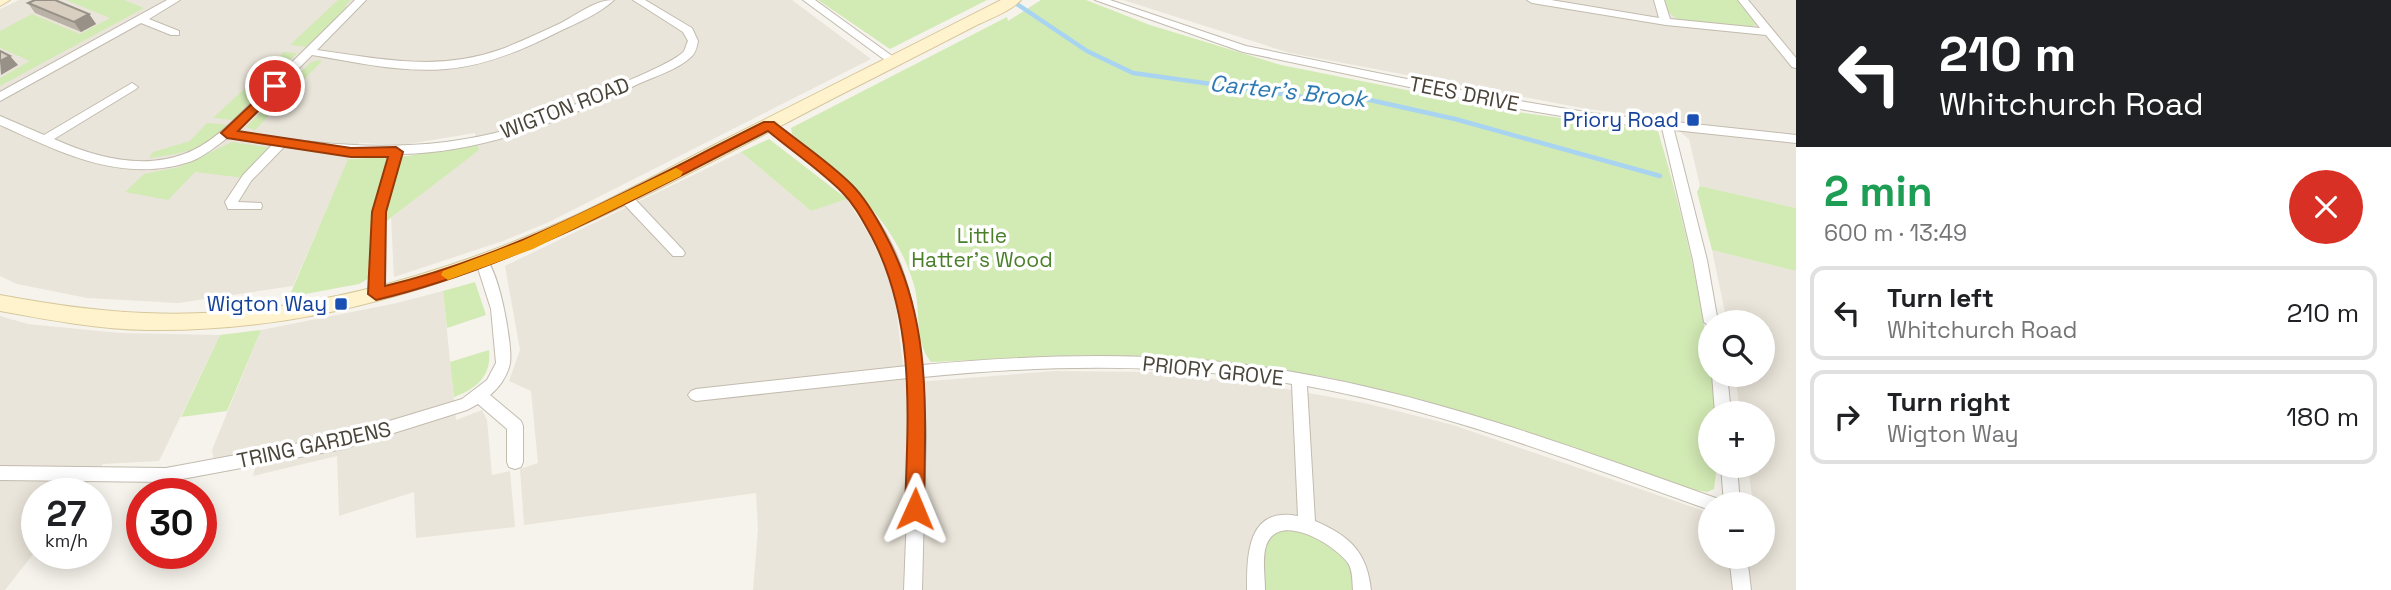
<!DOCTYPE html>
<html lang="en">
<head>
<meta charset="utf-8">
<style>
  body { margin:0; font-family:"Space Grotesk",sans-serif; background:#f2f2f2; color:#202124; height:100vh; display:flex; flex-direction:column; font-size:26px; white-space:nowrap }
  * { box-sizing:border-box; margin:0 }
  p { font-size:23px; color:#757577 }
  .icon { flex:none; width:38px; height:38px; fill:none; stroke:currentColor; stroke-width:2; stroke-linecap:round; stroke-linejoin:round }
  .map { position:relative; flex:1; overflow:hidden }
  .side { display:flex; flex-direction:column; background:#fff; width:595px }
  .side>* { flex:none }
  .top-card { background:#202124; color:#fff; overflow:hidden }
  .buttons { position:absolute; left:1698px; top:310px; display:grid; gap:14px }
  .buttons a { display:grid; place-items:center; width:77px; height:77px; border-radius:50%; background:#fff; box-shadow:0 4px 18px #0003; font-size:35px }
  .speed { position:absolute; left:21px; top:478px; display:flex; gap:14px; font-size:35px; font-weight:700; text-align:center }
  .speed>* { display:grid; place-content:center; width:91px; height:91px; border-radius:50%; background:#fff; box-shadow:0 4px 18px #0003; line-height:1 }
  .speed small { font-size:18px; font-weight:400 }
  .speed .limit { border:10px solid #d22; background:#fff; color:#111 }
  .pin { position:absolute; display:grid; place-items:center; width:60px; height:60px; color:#fff; margin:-30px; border:4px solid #fff; border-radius:50%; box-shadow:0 2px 7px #0007 }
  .me { position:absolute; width:77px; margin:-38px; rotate:1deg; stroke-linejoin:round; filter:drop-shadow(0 0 5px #0008) }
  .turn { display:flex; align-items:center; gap:24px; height:147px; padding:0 28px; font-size:32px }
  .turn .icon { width:91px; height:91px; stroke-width:2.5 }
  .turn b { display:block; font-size:49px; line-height:60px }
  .round { display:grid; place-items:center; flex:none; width:74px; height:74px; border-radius:37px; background:#f2f2f2 }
  .headline { display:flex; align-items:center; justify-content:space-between; height:119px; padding:0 28px }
  h1 { font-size:42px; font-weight:700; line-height:52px; color:#1e9e55 }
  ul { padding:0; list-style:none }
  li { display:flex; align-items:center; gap:21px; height:94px; margin:0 14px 10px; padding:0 14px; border:4px solid #e0e0e0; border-radius:14px }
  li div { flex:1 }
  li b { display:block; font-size:26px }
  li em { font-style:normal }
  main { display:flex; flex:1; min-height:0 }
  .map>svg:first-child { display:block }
</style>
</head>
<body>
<main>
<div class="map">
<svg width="1796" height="590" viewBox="0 0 1796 590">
  <rect width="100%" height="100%" fill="#f6f3ec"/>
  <g fill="#eae5da">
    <path d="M19,0H792L871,59L549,222L503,241L394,277L391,218L478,150L475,133L402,145L359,143L351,153L293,286L178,303L87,298L17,284L0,276V9Z"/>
    <path d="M1123,0H1796V208L1700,186L1689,139L1663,118L1587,109L1290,53Z"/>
    <path d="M741,152L811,211L847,199L871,238L894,289L905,383L1054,371L1153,372L1263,385L1365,403L1453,425L1710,513V556H1762V504H1753L1748,466H1762V413H1740L1735,375L1762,374V322H1727L1712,250L1796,271V590H753L758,529L756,493L524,525L520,469L538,463L531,391L509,381L520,350L505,266Z"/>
    <path d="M443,291L456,420L482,410L487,420L492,475L510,471L515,527L416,538L414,492L339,516L337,456L253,476L257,459L215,466L212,450L261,330L397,303Z"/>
    <path d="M0,316L28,324L120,333L220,335L159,461L103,464L80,493L37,494V549L5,590H0Z"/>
  </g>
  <g fill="#d2eab4">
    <path d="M66,0H124L144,8L0,86V78L30,61L0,48V31L32,14L80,34L110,18Z"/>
    <path d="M338,0H351L345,6L348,7L308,47L290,45Z"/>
    <path d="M818,0H987L890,49Z"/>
    <path d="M1041,0H1086L1150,25L1281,65L1517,112L1658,131C1687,229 1706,315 1716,413H1710V466H1717L1714,489L1707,492L1695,490L1518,429L1332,378L1249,365L1142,356L1090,355L931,362C914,342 921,309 914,285C895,219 842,176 792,134L791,128L1007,17L1008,21Z"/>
    <path d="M1664,0H1737L1757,24L1750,27L1679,20L1668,12Z"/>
    <path d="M284,52L297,53L234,120L213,118Z"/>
    <path d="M318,60L322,61L255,130L246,127L310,63Z"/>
    <path d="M207,123L229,125C206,149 182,154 149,158L153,152L190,141Z"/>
    <path d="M769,139L847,199L811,211L741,152Z"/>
    <path d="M232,142L272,148L245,178L195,172L168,200L125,192L144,174L179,167Z"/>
    <path d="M477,144L479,150L379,227L371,277L359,284L289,297L348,159L407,156Z"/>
    <path d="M1700,186L1796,208V271L1712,250L1697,192Z"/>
    <path d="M475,282L486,315L447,328L443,291Z"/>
    <path d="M261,330L227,411L181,417L220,335Z"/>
    <path d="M489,350C492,376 476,389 454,397L450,362Z"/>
    <path d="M1283,525L1341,542L1362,590H1256L1259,540Z"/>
  </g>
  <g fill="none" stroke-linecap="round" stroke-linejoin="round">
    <path stroke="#a8d4f2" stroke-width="4.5" d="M1011,0L1087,51L1133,73L1318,99L1352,96L1455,119L1660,176"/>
    <defs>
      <g id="street">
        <path d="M167,0H180L149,19L179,31V35H171L141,23L0,101V92Z"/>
        <path d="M355,0H366L317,50C382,59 438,72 502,49C522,41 542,32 561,23C578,14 595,0 614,0C599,14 577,23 558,32C523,50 485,66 446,69C401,73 355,62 312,55L236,131C330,148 427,155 520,126C555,114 589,99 623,83C636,77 676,61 684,51C686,48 686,44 688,41L683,32L633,0H645L692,28L698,41C697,46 696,52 692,56C678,70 653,77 636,85C561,121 485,152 402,154L385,212L383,294L376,299L369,294L373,212L389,154L339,153L284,147L251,181L238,202L261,203L262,206L261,209H228L225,202L243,175L272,145L229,137C217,145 205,156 192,161C123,185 60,152 0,125V116L44,135L132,83L138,87L136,89L54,139C94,157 142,170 184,154C216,143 244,109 267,87C296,58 326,29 355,0Z"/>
        <path d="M803,0H815L899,61L893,64L889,63Z"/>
        <path d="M1095,0H1110L1246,46L1490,96L1591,113L1796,135V143L1674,130L1707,260L1718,322H1710V327L1704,322L1693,260L1662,128L1591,121L1490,104L1243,52Z"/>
        <path d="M1527,0H1551L1659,18L1654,0H1664L1670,19L1760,28L1738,0H1748L1796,58V68L1792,67L1766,35L1666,25L1532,3Z"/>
        <path d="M769,121C784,127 799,142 812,152C890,212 911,270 922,365C1043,354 1166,350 1287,371C1433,395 1573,447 1713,497L1719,499L1721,504H1710V510C1578,463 1445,411 1307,386L1315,521C1350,536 1367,552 1371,590H1353C1352,581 1353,571 1348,563C1334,544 1278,510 1266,546C1262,559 1265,576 1265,590H1247C1247,555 1247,506 1298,516L1292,384C1171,362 1045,365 923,377L926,435L922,590H904L910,435L908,378L696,401L691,399L688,395L691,391L696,389L907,366C900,303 887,242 844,192C822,167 791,148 765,128L763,125Z"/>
        <path d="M626,194L631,195L683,250L685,253L683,256H673L621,201L620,198Z"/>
        <path d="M483,257C498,263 513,345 510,363C508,375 499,388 490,395L521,421L523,426V462L521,467L515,469L509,467L507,462V429L478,404L467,410L343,449L166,482L0,480V466L166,468L343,435L462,399L487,380L496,363L491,309L476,262Z"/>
        <path d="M1712,374H1727L1731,413H1715Z"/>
        <path d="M1721,466H1737L1740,504H1724Z"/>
        <path d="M1729,556H1747L1751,590H1733Z"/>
      </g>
      <g id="secondary">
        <path d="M0,0H10L0,6Z"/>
        <path d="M1001,0H1021C1010,12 988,19 973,27C928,50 882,74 836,97C614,212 407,334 147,330C97,329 49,320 0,311V295C48,304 95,311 144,313C289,320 439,277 570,218C620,195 669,168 718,143C813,95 907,48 1001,0Z"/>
      </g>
    </defs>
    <use href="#street" stroke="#c2bbae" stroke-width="2"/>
    <use href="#secondary" stroke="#d6c79b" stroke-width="2"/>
    <use href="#street" fill="#fff" fill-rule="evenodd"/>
    <use href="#secondary" fill="#fff3cd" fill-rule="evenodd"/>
  </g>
  <path fill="#bab2a6" d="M28,3L89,14L96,24L81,32L35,13Z"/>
  <g fill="#979187">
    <path d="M89,14L96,24L81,32L74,22Z"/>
    <path d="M10,56L18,65L1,75L0,61Z"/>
  </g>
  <g fill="#d8cfc1" stroke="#979187" stroke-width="2">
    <path d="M35,0H55L89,14L74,22L28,3Z"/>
    <path d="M0,51L10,56L0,61Z"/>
  </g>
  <path fill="#ea580c" stroke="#983908" stroke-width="2" d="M275,82L280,83V89L238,131L351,148L396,147L403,152L386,212L385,286C519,254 641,183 764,122H774C800,143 829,162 852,185C866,199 876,217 885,234C933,322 925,412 924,509L921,515L915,517L908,515L905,509C908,416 916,322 872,237C863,221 855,205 842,192C820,170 792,151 768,131C639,196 518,266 376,300L368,294L372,212L388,157H351L227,138L221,133Z"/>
  <path fill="#f59e0b" d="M676,168L683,172L681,176L533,249L448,280L441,275L443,271L522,241Z"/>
  <g fill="#1a4fb4" stroke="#fff" stroke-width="2.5">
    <rect x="1686" y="113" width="14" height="14" rx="3.5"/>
    <rect x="334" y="297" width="14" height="14" rx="3.5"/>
  </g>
  <g text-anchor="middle" stroke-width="7" stroke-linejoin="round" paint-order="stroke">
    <g font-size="21" fill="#4b4439" stroke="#fff">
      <text transform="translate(1464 94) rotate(11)" y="7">TEES DRIVE</text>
      <text transform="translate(565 108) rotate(-21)" y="7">WIGTON ROAD</text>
      <text transform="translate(1213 371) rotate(6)" y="7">PRIORY GROVE</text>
      <text transform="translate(314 445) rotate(-12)" y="7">TRING GARDENS</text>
    </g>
    <g font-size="21" fill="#164399" stroke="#fff" text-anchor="end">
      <text x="1679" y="127">Priory Road</text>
      <text x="327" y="311">Wigton Way</text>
    </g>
    <g font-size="21" fill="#4a7f2a" stroke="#fff">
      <text x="982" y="243">Little<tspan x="982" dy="24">Hatter's Wood</tspan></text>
    </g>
    <g font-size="23" font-style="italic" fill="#2d7ab2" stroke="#fff">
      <text transform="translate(1288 91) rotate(6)" y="8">Carter's Brook</text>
    </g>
  </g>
</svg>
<div class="buttons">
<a><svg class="icon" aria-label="search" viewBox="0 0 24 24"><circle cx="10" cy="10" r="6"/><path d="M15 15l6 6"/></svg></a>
<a>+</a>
<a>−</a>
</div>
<div class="speed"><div>27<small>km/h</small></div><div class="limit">30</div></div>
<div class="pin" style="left:275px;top:86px;background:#d93025"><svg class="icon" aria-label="arrive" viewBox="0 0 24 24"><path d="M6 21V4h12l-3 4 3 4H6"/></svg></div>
<svg class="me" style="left:915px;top:509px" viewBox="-20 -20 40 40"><path d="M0-17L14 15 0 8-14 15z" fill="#ea580c" stroke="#fff" stroke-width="4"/></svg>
</div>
<section class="side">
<div class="top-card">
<div class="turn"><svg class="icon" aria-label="left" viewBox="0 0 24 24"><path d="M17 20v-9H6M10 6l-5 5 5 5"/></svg><div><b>210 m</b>Whitchurch Road</div></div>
</div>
<div class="headline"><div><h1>2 min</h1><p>600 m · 13:49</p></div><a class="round" style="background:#d93025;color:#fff"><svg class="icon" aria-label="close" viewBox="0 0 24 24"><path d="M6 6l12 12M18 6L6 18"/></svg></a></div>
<ul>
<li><svg class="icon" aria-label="left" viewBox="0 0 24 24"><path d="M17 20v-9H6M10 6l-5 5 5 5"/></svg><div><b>Turn left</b><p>Whitchurch Road</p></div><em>210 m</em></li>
<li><svg class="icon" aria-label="right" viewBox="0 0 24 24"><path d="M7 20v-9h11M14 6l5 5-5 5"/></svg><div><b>Turn right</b><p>Wigton Way</p></div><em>180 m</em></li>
</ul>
</section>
</main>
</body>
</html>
